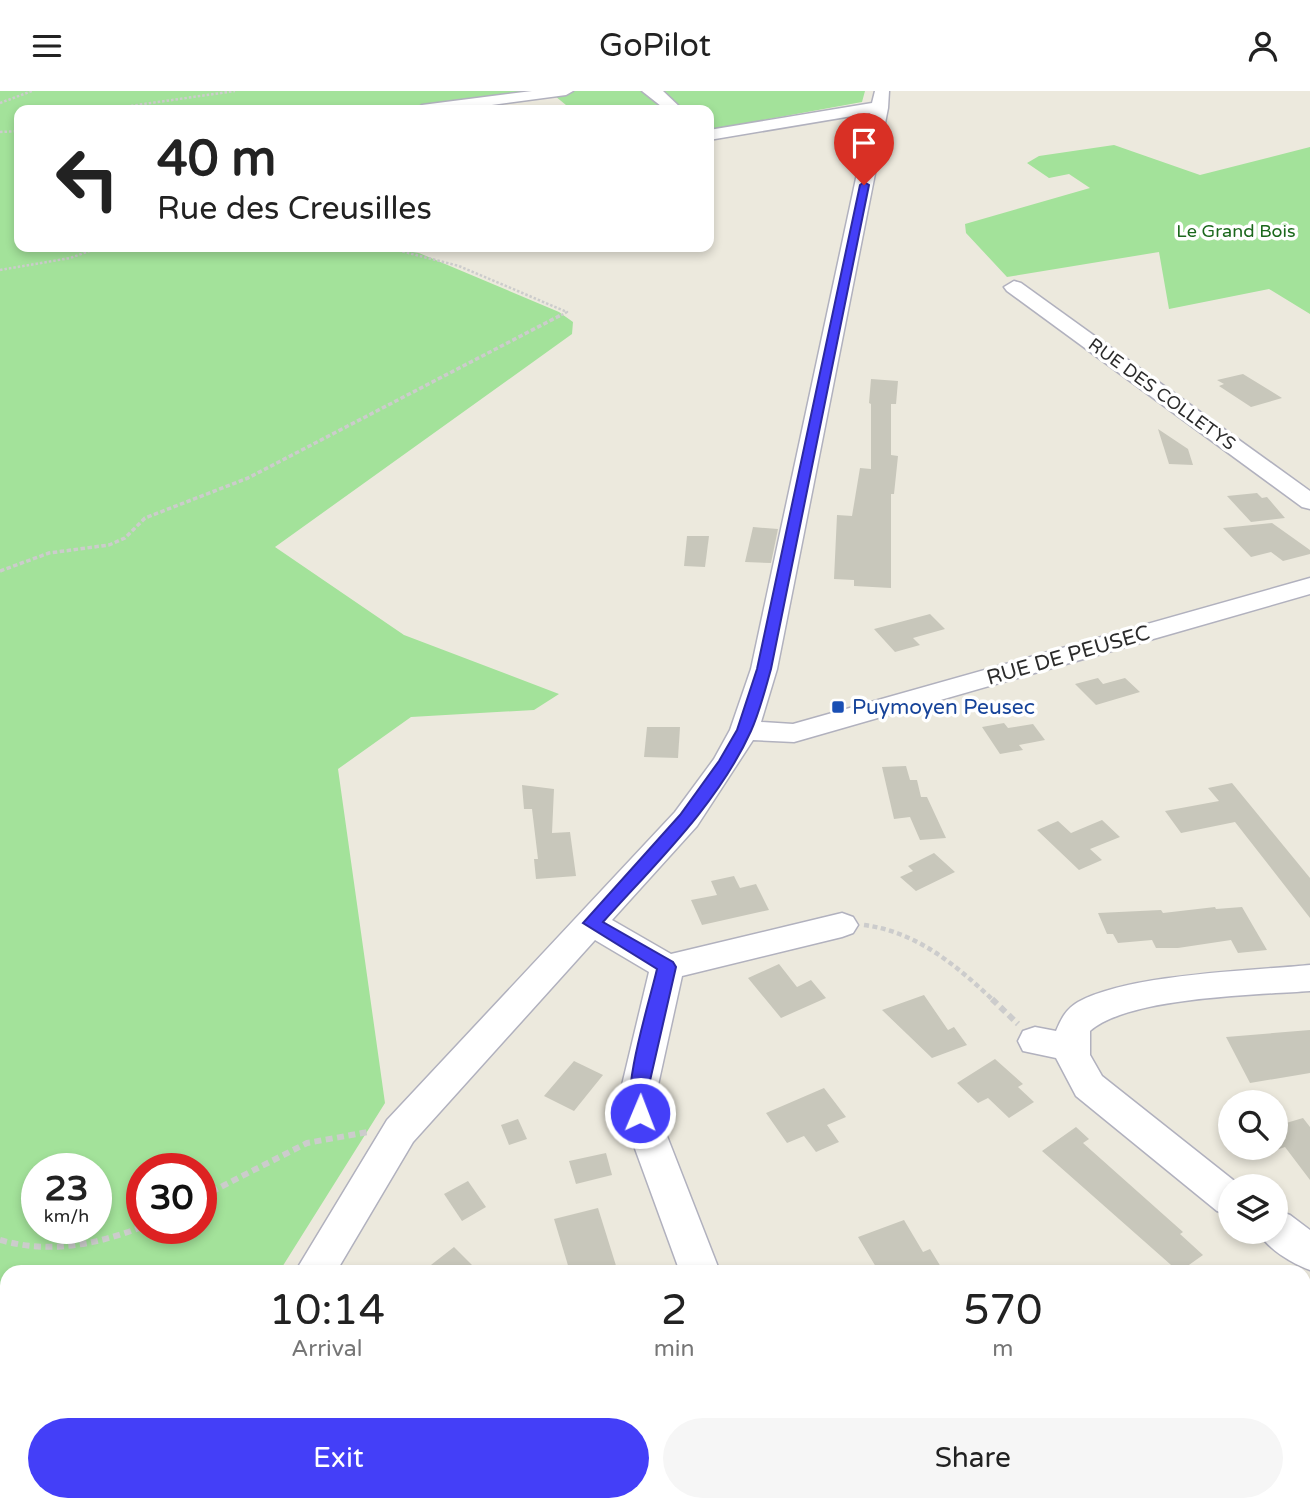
<!DOCTYPE html>
<html lang="en">
<head>
<meta charset="utf-8">
<style>
  body { margin:0; font-family:"Varela Round",sans-serif; background:#f6f6f6; color:#222; height:100vh; display:flex; flex-direction:column; font-size:26px; white-space:nowrap }
  * { box-sizing:border-box; margin:0 }
  p { font-size:23px; color:#767676 }
  .icon { flex:none; width:38px; height:38px; fill:none; stroke:currentColor; stroke-width:2; stroke-linecap:round; stroke-linejoin:round }
  .map { position:relative; flex:1; overflow:hidden }
  .sheet { position:absolute; left:0px; top:1174px; width:1311px; height:247px; display:flex; flex-direction:column; background:#fff; border-radius:21px 21px 0 0; box-shadow:0 4px 10px #0003 }
  .sheet>* { flex:none }
  .guide { position:absolute; left:14px; top:14px; width:700px; height:147px; border-radius:14px; box-shadow:0 4px 10px #0003; background:#fff; color:#222; overflow:hidden }
  .controls { position:absolute; left:1218px; top:999px; display:grid; gap:14px }
  .controls a { display:grid; place-items:center; width:70px; height:70px; border-radius:50%; background:#fff; box-shadow:0 4px 10px #0003; font-size:35px }
  .speed { position:absolute; left:21px; top:1062px; display:flex; gap:14px; font-size:35px; font-weight:700; text-align:center }
  .speed>* { display:grid; place-content:center; width:91px; height:91px; border-radius:50%; background:#fff; box-shadow:0 4px 10px #0003; line-height:1 }
  .speed small { font-size:18px; font-weight:400 }
  .speed .limit { border:10px solid #d22; background:#fff; color:#111 }
  .pin { position:absolute; display:grid; place-items:center; width:60px; height:60px; color:#fff; margin:-72px -30px; border-radius:50% 50% 50% 0; rotate:-45deg; box-shadow:0 0 7px #0007 }
  .pin .icon { rotate:45deg }
  .me { position:absolute; width:77px; margin:-38px; rotate:1deg; stroke-linejoin:round; filter:drop-shadow(0 0 5px #0008) }
  .turn { display:flex; align-items:center; gap:24px; height:147px; padding:0 28px; font-size:32px }
  .turn .icon { width:91px; height:91px; stroke-width:2.5 }
  .turn b { display:block; font-size:49px; line-height:60px }
  .eta { display:flex; justify-content:space-evenly; align-items:center; height:119px; text-align:center }
  .eta b { font-size:42px; font-weight:600; line-height:49px }
  .cta { display:flex; gap:14px; margin-top:auto; padding:14px 28px }
  .cta a { flex:1; height:80px; border-radius:42px; background:#443ff8; color:#fff; font-size:28px; font-weight:600; line-height:80px; text-align:center }
  .cta a+a { background:#f6f6f6; color:#222 }
  header { display:flex; justify-content:space-between; align-items:center; height:91px; padding:0 28px; background:#fff; font-size:32px; font-weight:600 }
  .map>svg:first-child { display:block }
</style>
</head>
<body>
<header><svg class="icon" aria-label="menu" viewBox="0 0 24 24"><path d="M4 6h16M4 12h16M4 18h16"/></svg>GoPilot<svg class="icon" aria-label="person" viewBox="0 0 24 24"><circle cx="12" cy="8" r="4"/><path d="M4 21q1-7 8-7t8 7"/></svg></header>
<div class="map">
<svg width="1310" height="1420" viewBox="0 0 1310 1420">
  <rect width="100%" height="100%" fill="#ece9dd"/>
  <g fill="#a3e29a" fill-rule="evenodd">
    <path d="M0,0H544L410,19H19V156H380L419,162L559,221L573,231L572,243L275,456L404,544L559,603L534,619L411,626L338,678L385,1012L279,1181H7V1414H153L150,1420H0ZM37,1078H96V1138H37ZM142,1078H201V1138H142Z"/>
    <path d="M549,0H865L862,11L709,39V19H572Z"/>
    <path d="M1114,54L1200,84L1310,56V223L1269,198L1169,218L1159,161L1007,186L966,142L965,133L1090,97L1069,83L1049,87L1027,72L1039,65Z"/>
  </g>
  <g fill="#c8c7bb">
    <path d="M1243,283L1282,307L1251,316L1219,295L1224,293L1217,289Z"/>
    <path d="M871,288L898,290L896,313H891V364L898,365L894,403H891V497L854,495V489L834,488L837,424L852,425L860,377L871,378V313L869,312Z"/>
    <path d="M1158,338L1188,358L1193,374L1169,373Z"/>
    <path d="M1257,402L1262,407L1267,406L1285,427L1251,431L1227,405Z"/>
    <path d="M1272,432L1310,459V463L1283,470L1271,461L1251,466L1223,437Z"/>
    <path d="M753,436L778,438L771,472L745,471Z"/>
    <path d="M687,445H709L705,476L684,475Z"/>
    <path d="M930,523L945,538L913,547L920,554L895,561L874,538Z"/>
    <path d="M1098,587L1103,593L1125,587L1140,601L1096,614L1075,593Z"/>
    <path d="M1004,632L1008,637L1033,633L1045,649L1019,654L1023,659L1000,663L982,636Z"/>
    <path d="M647,636H680L678,667L644,666Z"/>
    <path d="M906,675L910,689H917L921,706H927L946,747L920,749L910,726L894,728L882,676Z"/>
    <path d="M1232,692L1310,787V827L1235,731L1181,742L1165,720L1219,710L1208,697Z"/>
    <path d="M522,694L554,698L552,742L570,741L576,785L536,788L534,768H538L532,718H524Z"/>
    <path d="M1102,729L1120,746L1090,758L1102,769L1079,779L1037,739L1058,730L1071,742Z"/>
    <path d="M934,762L955,781L916,800L900,786L913,780L908,775Z"/>
    <path d="M734,785L740,797L756,793L769,819L702,834L691,809L717,804L711,790Z"/>
    <path d="M1215,816L1216,818L1242,816L1267,859L1238,862L1231,849L1178,857H1156L1152,849L1118,852L1113,843H1107L1098,822L1161,819L1163,822Z"/>
    <path d="M779,873L797,896L811,889L826,907L781,927L748,887Z"/>
    <path d="M924,904L948,939L954,936L967,954L932,967L882,919Z"/>
    <path d="M1310,939V982L1250,992L1226,946Z"/>
    <path d="M995,968L1023,993L1018,996L1034,1011L1009,1027L988,1007L978,1012L957,992Z"/>
    <path d="M574,970L603,984L574,1020L544,1005Z"/>
    <path d="M824,997L846,1026L827,1034L839,1051L816,1061L804,1045L787,1052L766,1022Z"/>
    <path d="M1303,1027L1310,1036V1089L1285,1056L1276,1059V1035Z"/>
    <path d="M518,1028L527,1048L509,1054L501,1034Z"/>
    <path d="M1076,1036L1089,1048L1083,1052L1183,1141L1180,1143L1203,1164L1179,1181L1042,1060Z"/>
    <path d="M606,1062L612,1084L576,1093L569,1070Z"/>
    <path d="M468,1090L486,1116L462,1130L444,1103Z"/>
    <path d="M598,1117L618,1181H570L554,1128Z"/>
    <path d="M904,1129L923,1161L930,1158L944,1181H879L858,1146Z"/>
    <path d="M454,1156L479,1181H422Z"/>
  </g>
  <g fill="none" stroke-linecap="round" stroke-linejoin="round">
    <defs>
      <g id="minor">
        <path d="M532,0H573L566,4L455,19H414L422,14Z"/>
        <path d="M642,0H663L683,19H666Z"/>
        <path d="M875,0H889L888,17L777,578L761,631L793,633L1310,487V503L794,651L753,649L697,735L612,829L671,863L842,822L853,826L858,834L853,842L842,846L682,885L658,994V1022L720,1181H680L622,1022V994L649,881L595,849L413,1051L336,1181H295L387,1029L675,721L714,668L730,639L751,578L870,22L709,49V39L872,12Z"/>
        <path d="M1014,190L1021,192L1310,400V418L1302,416L1007,200L1004,196Z"/>
        <path d="M1310,874V900C1257,904 1128,906 1090,940V964L1102,985L1242,1096H1230V1124L1217,1120L1076,1005L1056,967L1023,960L1018,950L1023,940L1035,936L1056,940C1061,928 1066,918 1078,911C1130,883 1249,880 1310,874Z"/>
        <path d="M1276,1119L1290,1124L1310,1139V1179C1293,1173 1267,1158 1259,1141H1276Z"/>
        <path d="M169,1414H213L211,1420H167Z"/>
      </g>
    </defs>
    <use href="#minor" stroke="#b1b1be" stroke-width="3"/>
    <g stroke="#ccc" stroke-width="2.5" stroke-dasharray="2.5 2" stroke-linecap="butt">
      <path d="M0,12L32,0"/>
      <path d="M123,19L130,15L235,0"/>
      <path d="M0,41L19,40"/>
      <path d="M385,156L459,175L567,221L558,226"/>
      <path d="M0,179L70,167L101,156"/>
    </g>
    <path stroke="#ccc" stroke-width="3.5" stroke-dasharray="4.5 2.5" stroke-linecap="butt" d="M0,480L49,462L109,454L125,447L145,427L248,387L561,224"/>
    <path stroke="#ccc" stroke-width="4.5" stroke-dasharray="5 3.5" stroke-linecap="butt" d="M864,834C917,841 956,874 994,910"/>
    <g stroke="#ccc" stroke-width="6" stroke-dasharray="7 4.5" stroke-linecap="butt">
      <path d="M992,908L1018,933"/>
      <path d="M201,1106L307,1052L368,1041"/>
      <path d="M0,1149C50,1163 94,1154 142,1136"/>
    </g>
    <use href="#minor" fill="#fff" fill-rule="evenodd"/>
  </g>
  <path fill="#443ff8" stroke="#2c29a1" stroke-width="2" d="M864,91L869,94L771,578C765,599 760,620 751,640C718,713 656,772 603,831L673,871L676,876L649,994L650,1022L647,1028H633C620,1002 650,909 657,878L583,832L680,724L719,670L737,639L757,578L860,94Z"/>
  <rect fill="#1a4fb4" stroke="#fff" stroke-width="2.5" x="831" y="609" width="14" height="14" rx="3.5"/>
  <g text-anchor="middle" stroke-width="7" stroke-linejoin="round" paint-order="stroke">
    <g font-size="18" fill="#1b681c" stroke="#fff">
      <text x="1236" y="146">Le Grand Bois</text>
    </g>
    <g font-size="18" fill="#2b2b2b" stroke="#fff">
      <text transform="translate(1162 303) rotate(36)" y="6">RUE DES COLLETYS</text>
    </g>
    <g font-size="21" fill="#2b2b2b" stroke="#fff">
      <text transform="translate(1068 564) rotate(-16)" y="7">RUE DE PEUSEC</text>
    </g>
    <g font-size="21" fill="#164399" stroke="#fff" text-anchor="start">
      <text x="852" y="623">Puymoyen Peusec</text>
    </g>
  </g>
</svg>
<div class="controls">
<a><svg class="icon" aria-label="search" viewBox="0 0 24 24"><circle cx="10" cy="10" r="6"/><path d="M15 15l6 6"/></svg></a>
<a><svg class="icon" aria-label="layers" viewBox="0 0 24 24"><path d="M12 4l9 5-9 5-9-5zM3 14l9 5 9-5"/></svg></a>
</div>
<div class="speed"><div>23<small>km/h</small></div><div class="limit">30</div></div>
<div class="pin" style="left:864px;top:94px;background:#d93025"><svg class="icon" aria-label="arrive" viewBox="0 0 24 24"><path d="M6 21V4h12l-3 4 3 4H6"/></svg></div>
<svg class="me" style="left:640px;top:1022px" viewBox="-20 -20 40 40"><circle r="17" fill="#443ff8" stroke="#fff" stroke-width="3"/><path d="M0-11L8 9 0 5-8 9z" fill="#fff"/></svg>
<div class="guide">
<div class="turn"><svg class="icon" aria-label="left" viewBox="0 0 24 24"><path d="M17 20v-9H6M10 6l-5 5 5 5"/></svg><div><b>40 m</b>Rue des Creusilles</div></div>
</div>
<section class="sheet">
<div class="eta">
<div><b>10:14</b><p>Arrival</p></div>
<div><b>2</b><p>min</p></div>
<div><b>570</b><p>m</p></div>
</div>
<div class="cta"><a>Exit</a><a>Share</a></div>
</section>
</div>
</body>
</html>
